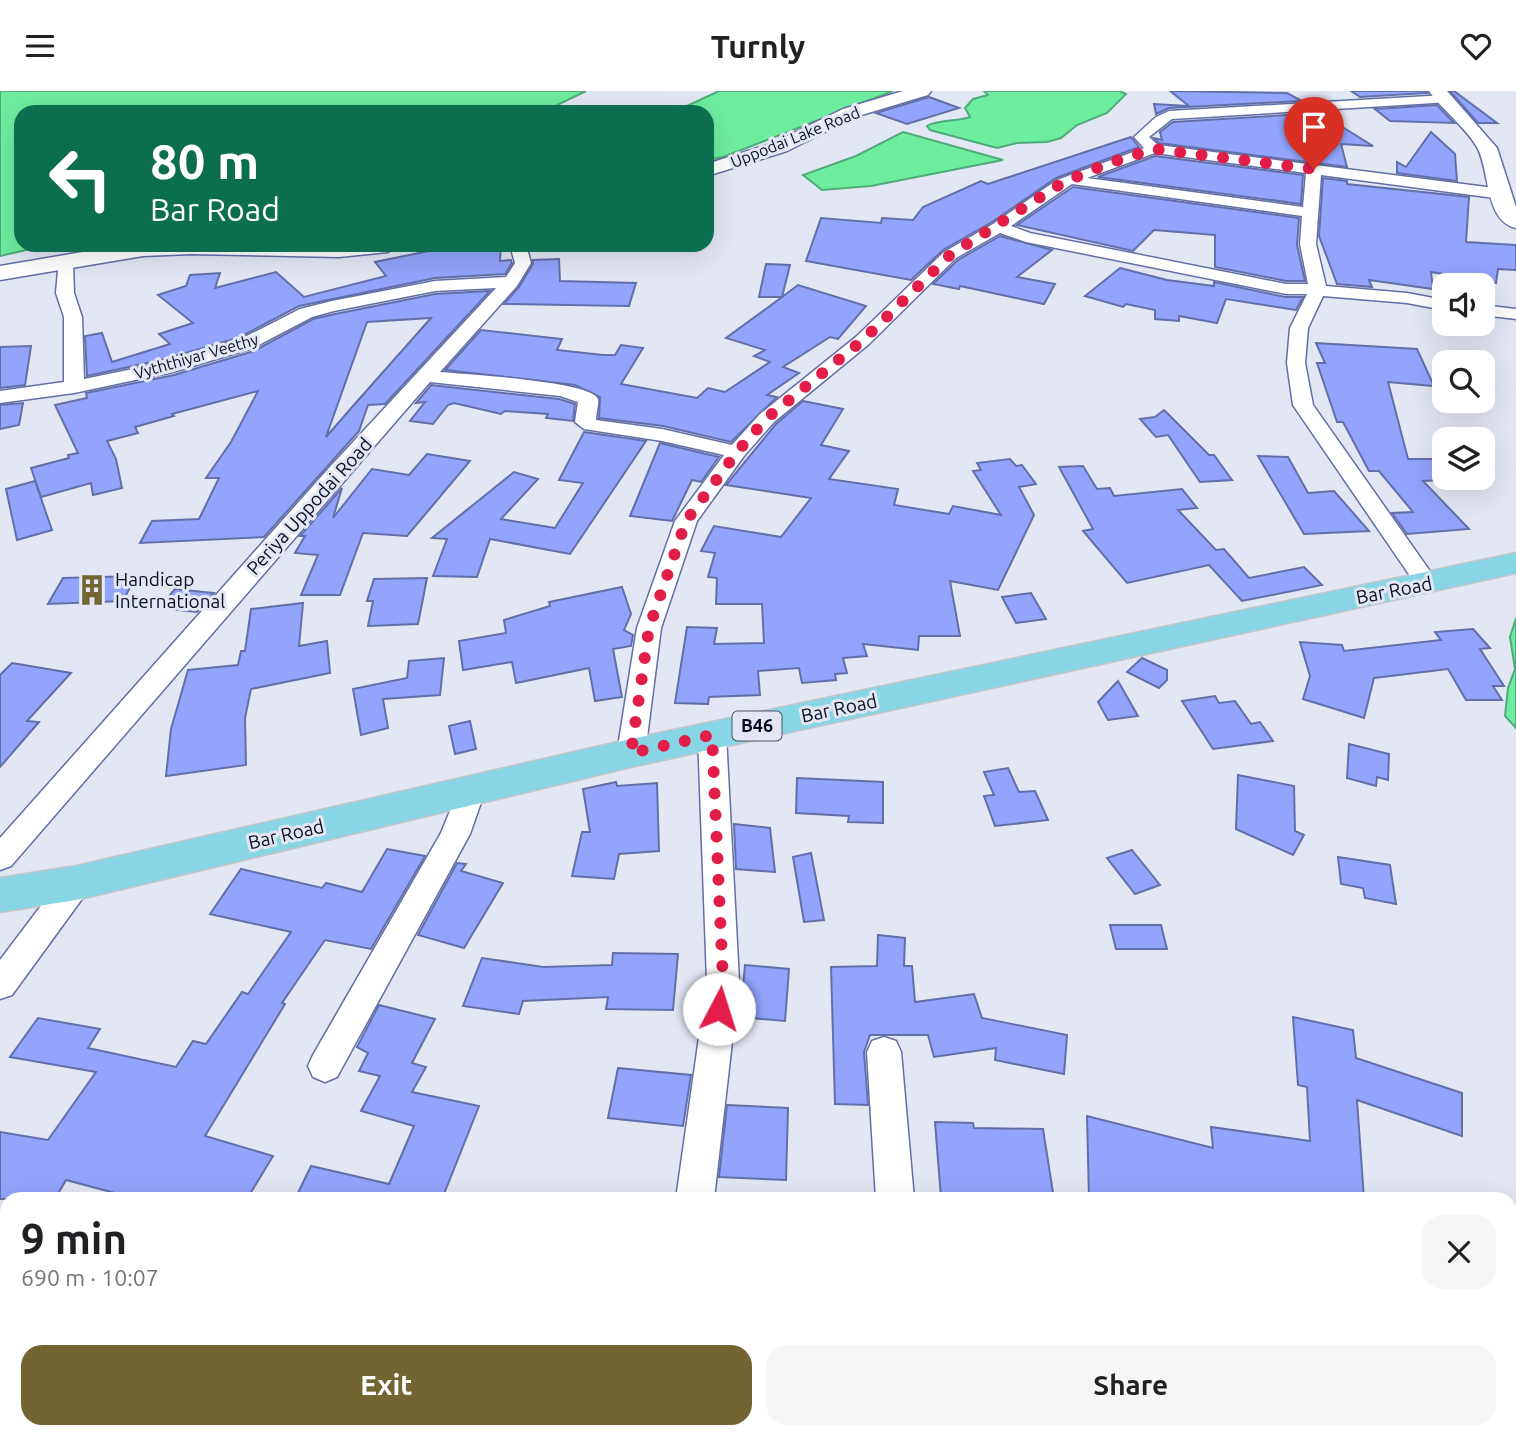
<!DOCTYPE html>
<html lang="en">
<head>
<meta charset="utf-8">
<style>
  body { margin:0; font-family:Ubuntu,sans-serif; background:#f6f6f6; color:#202124; height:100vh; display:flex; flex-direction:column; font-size:26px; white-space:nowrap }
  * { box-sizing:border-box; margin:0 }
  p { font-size:23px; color:#757577 }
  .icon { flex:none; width:38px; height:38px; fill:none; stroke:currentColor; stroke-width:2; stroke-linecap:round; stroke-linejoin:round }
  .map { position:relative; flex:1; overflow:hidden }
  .side { position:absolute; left:0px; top:1101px; width:1517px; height:247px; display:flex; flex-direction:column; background:#fff; border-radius:21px 21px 0 0; box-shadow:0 7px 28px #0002 }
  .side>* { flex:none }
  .top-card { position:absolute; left:14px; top:14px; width:700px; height:147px; border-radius:21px; box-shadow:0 7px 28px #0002; background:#0b6e4f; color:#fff; overflow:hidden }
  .controls { position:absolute; left:1432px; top:182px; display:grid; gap:14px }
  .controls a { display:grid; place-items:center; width:63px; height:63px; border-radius:14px; background:#fff; box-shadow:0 7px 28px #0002; font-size:35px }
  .pin { position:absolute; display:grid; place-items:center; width:60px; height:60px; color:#fff; margin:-72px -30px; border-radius:50% 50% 50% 0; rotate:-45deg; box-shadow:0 0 7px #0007 }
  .pin .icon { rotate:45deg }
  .me { position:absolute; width:77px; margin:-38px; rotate:5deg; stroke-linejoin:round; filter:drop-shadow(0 0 5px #0008) }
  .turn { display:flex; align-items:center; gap:24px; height:147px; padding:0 21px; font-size:32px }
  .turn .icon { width:91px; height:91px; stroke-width:2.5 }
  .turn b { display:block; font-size:49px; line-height:60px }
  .round { display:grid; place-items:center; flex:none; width:74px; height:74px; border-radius:21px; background:#f6f6f6 }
  .overview { display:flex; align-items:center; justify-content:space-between; height:119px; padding:0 21px }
  h1 { font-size:42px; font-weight:700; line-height:52px }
  .primary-button { display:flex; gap:14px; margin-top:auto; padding:14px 21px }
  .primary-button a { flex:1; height:80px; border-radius:21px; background:#736532; color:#fff; font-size:28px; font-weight:700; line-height:80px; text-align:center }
  .primary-button a+a { background:#f6f6f6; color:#202124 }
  header { display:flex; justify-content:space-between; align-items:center; height:91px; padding:0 21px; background:#fff; font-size:32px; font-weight:700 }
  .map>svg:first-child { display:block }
</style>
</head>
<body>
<header><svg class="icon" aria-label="menu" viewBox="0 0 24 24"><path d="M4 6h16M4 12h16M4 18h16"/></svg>Turnly<svg class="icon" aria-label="heart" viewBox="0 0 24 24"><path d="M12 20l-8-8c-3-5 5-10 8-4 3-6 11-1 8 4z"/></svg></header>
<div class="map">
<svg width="1516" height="1346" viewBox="0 0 1516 1346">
  <rect width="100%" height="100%" fill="#e3e7f4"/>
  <g fill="#6dee9f" stroke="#4fab7a" stroke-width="2">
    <path d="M0,0H586L543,21H21V154H48L0,165Z"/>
    <path d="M719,0H893L723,66L707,69V21H674Z"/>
    <path d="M984,0H1120L1126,3L1107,22L1077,34L1061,47L1047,51L1017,52L997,57L930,39L927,35C938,28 957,31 970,26L965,17L973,8L988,4Z"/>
    <path d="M903,41L1003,69L871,95L822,99L803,84L856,65Z"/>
    <path d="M1516,527V637L1505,625L1508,597L1515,578L1510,546Z"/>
  </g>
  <g fill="#92a4fc" stroke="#636fa9" stroke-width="2" fill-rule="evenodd">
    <path d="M1170,0L1287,2L1302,10L1169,17L1156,23L1154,13L1189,15Z"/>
    <path d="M1351,0H1426L1428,2L1360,6Z"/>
    <path d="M1450,0H1454L1497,32H1478Z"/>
    <path d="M929,6L959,17L907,33L876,22Z"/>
    <path d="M1437,14L1454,32L1390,30L1375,18Z"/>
    <path d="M1320,22L1373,55L1341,53L1347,76L1159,52L1154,47L1162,49L1160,41L1173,31Z"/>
    <path d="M1431,41L1455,63L1457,90L1397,82V71L1406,76Z"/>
    <path d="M1131,46L1139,56L1056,87L992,131L943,159L911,189L806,170L821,127L881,132L882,127L913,129L923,116L981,90L988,93Z"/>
    <path d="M1155,65L1303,84L1301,113L1098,86Z"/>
    <path d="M1323,87L1347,90V93L1469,106L1466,151L1516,154V179L1498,178L1496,192L1431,181L1433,198L1369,189L1372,196L1337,193L1319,145Z"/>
    <path d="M1073,96L1299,127L1297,154L1305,190H1286L1215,176V144L1154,139L1133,160L1017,134Z"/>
    <path d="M1000,145L1052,159L1017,186L1055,193L1044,213L960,195L959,198L933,193L958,169Z"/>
    <path d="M458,154H501L500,170L511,169L512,172L505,183L435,187L299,215L238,247L161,269L87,285L85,245L102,242L112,271L170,253L159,243L193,232L158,204L186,195L190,184L220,182L215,197L276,181L304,206L386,185L375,171Z"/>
    <path d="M559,168L560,190L636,192L629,215L504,213L519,196L533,173V169Z"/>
    <path d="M766,173L790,174L782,206L798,194L866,215L838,248L830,246L783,276L799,282L767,304L777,306L731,351L663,335L599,327L600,306L575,294L445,279L481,239L562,248L557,259L603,264H615L621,254L643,257L621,293L697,307L708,297L725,301L770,271L754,265L765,259L726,247L782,206H759Z"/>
    <path d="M1120,177L1167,189L1214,195V191L1285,206H1303L1296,219L1226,208L1217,232L1179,225V230L1155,228V219L1126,213L1123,216L1085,205Z"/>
    <path d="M490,200L385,313L368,314L359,340L264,446L140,452L152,430L199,428L219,387H206L231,351L258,300L172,323L174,325L135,336L138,342L107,350L116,368L122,397L93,404L91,392L41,406L31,377L69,367L68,364L78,362L55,314L87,307L86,302L174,284L254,260L313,228L335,223L435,203ZM431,227L353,315L326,346L367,231Z"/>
    <path d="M1316,252L1417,258L1434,295L1388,291L1408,368H1444V389L1423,390L1469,438L1407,443L1392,422L1413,421L1379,380H1369L1343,331H1337L1317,272H1325Z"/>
    <path d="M31,255L25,294L0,297V256Z"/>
    <path d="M431,294L559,308L575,313L573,330L546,327L548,323L505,320L501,323L454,312L448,314L433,333L410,330L425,311L416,312Z"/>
    <path d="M803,310L843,318L821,354L849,360L829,388L898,398L894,414L949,423L953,415L1001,424L973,380L981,379L977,372L1010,368L1016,375L1022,374L1036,393L1019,396L1034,424L998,499L950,490L960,545H919L918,559L863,553L867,565L843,567L847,582L835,583L836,589L802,592L799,577L758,580L760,604L709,606L708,613L675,612L687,536L717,537L714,553L764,552L762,513H716L717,487L708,486L715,462L701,460L714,435L781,446L811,407L726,394L776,333Z"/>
    <path d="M23,312L19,334L0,338V314Z"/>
    <path d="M1164,319L1209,364H1214L1232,389L1200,391L1168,344L1156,346L1140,328L1155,326Z"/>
    <path d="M584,341L646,350L570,463L490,448L477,486L433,485L447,448L432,447L514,381L538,388L501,428L555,437L583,392L559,389Z"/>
    <path d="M660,352L719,366L701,391L692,389L672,430L630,425Z"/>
    <path d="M427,363L470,370L407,445L363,442L340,504H301L318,464L295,462L305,445H300L342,397L333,427L372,378L409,384Z"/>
    <path d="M1258,365L1288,366L1308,402L1334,400L1369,440L1304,443Z"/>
    <path d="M1083,375L1097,398L1110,397L1114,405L1182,398L1197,417L1178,419L1216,459L1224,458L1249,487L1304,476L1322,494L1242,510L1209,474L1127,492L1083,440L1093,438L1059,376Z"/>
    <path d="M35,390L52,439L17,449L6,398Z"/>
    <path d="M136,485L123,510L48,513L63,487Z"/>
    <path d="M427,487L418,533L368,535L373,510H367L374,488Z"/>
    <path d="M622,496L631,523L624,539L633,544L631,555L613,558L622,606L595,610L589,577L516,592L512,571L463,579L459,550L506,542L504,529L550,515L549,511Z"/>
    <path d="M175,498L214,502L197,521L159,517Z"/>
    <path d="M1031,502L1046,528L1016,532L1002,506Z"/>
    <path d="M303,512L299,555L327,550L330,582L251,598L245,627L246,674L166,685L171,638L188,579L238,574L241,560H245L251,518Z"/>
    <path d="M1473,538L1490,557L1480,558L1504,595H1493L1502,609H1466L1448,578L1374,587L1364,627L1303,608L1310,585L1300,551L1342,554L1344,560L1441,549L1435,541Z"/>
    <path d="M444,567L440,604L383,608L388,637L361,644L353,598L407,587L409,570Z"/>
    <path d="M1142,567L1167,579V589L1159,597L1127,581Z"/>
    <path d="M12,572L71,582L27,630L39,631L0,676V584Z"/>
    <path d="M1118,590L1138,625L1108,629L1098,611Z"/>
    <path d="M1215,605L1219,612L1235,610L1251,633L1260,631L1273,650L1213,658L1182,610Z"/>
    <path d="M470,630L476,658L455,663L449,635Z"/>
    <path d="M1349,653L1389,663L1388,689L1377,686L1376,695L1347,687Z"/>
    <path d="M1008,677L1019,701L1035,700L1048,729L995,735L984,705L994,704L984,681Z"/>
    <path d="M1238,684L1294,695L1295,740L1304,744L1293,764L1236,738Z"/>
    <path d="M797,687L883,691V732L848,731L849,725L796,722Z"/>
    <path d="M616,691L617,695L657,692L659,760L619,763L614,788L572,785L582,741H590L583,698Z"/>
    <path d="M734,733L770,737L775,781L736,778Z"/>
    <path d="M387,758L425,765L371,858L325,849L282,912L285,913L205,1045L273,1065L247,1108H137L66,1089L55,1108H0V1041L48,1049L96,981L10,966L38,927L100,938L88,957L176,976L193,950L206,953L242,901L248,903L291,841L210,823L241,778L322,797L326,792L362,801Z"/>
    <path d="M1132,759L1160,794L1135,803L1107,767Z"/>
    <path d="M811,762L824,829L804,831L793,766Z"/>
    <path d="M1338,766L1390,774L1396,813L1365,807L1363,797L1341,793Z"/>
    <path d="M457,772L466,773L461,780L503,792L464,857L418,844Z"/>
    <path d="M1110,834H1161L1167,858H1116Z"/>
    <path d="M878,844L905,847L904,875H912L915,911L974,903L982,927L1067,944L1064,983L995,969L996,957L934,966L928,944H870L864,961L868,1014L835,1013L831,876L877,875Z"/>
    <path d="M613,862L678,863L673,919L606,918L608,906L523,910L519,923L463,915L482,867L543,876L612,874Z"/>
    <path d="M745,874L789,878L785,930L740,926Z"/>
    <path d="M379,914L435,928L412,972L426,976L412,1001L479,1015L442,1108H295L311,1075L389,1093L414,1035L361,1020L380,985L359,980L368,962L357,956Z"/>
    <path d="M1293,926L1353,939L1356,967L1462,1002V1045L1357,1009L1364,1108H1089L1087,1025L1213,1057L1211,1036L1310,1050L1307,996L1298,994Z"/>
    <path d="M618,977L691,984L683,1035L608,1027Z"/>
    <path d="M727,1014L788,1017L786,1089L719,1086Z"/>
    <path d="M935,1031L973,1032L974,1037L1043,1038L1054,1108L941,1107Z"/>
  </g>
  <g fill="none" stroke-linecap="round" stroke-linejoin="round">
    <defs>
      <g id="street">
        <path d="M1446,4L1451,5V11L1172,28L1149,46L1158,54L1502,98L1510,103L1502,108L1321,84L1316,153L1326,195L1407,202L1444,209V219L1407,212L1323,205L1308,237L1305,272L1313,314L1439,493L1435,498H1419L1293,314L1287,272L1290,237L1307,203H1286L1026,151L1000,142L956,167L869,253L774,331L744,365L697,430L661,537L645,662L641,669L631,672L621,669L617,662L637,537L675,430L724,364L662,350L584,338L575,331L578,311L560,305L430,291L11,775L0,779V747L329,377L496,197L435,200L334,220L312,226L253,257L173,281L74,302L0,312V300L64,291V226L56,202L59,168L65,167L73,172L74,202L82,226L84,288L162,272L239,249L300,218L332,210L435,190L506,186L515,172L510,154H526L531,172L517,195L440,281C461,283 592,290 598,308C599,313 596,323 596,329L662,338L732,354L760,323L857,245L944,161L993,133L1057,89L1144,57L1134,46L1156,26L1169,20ZM1155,62L1306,82L1303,116L1087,87ZM1072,93L1302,125L1300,153L1308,193H1286L1030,142L1011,135Z"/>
        <path d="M1482,214L1516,218V228L1482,224Z"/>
        <path d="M712,634L722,637L726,644L739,890L714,1108H676L707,890L698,644L702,637Z"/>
        <path d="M471,689L481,693L485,700L470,743L337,986L325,991L313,986L308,975L313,964L441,742L461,693Z"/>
        <path d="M76,780L87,783L91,792L87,801L12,904L0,908V869L65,783Z"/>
        <path d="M884,946L896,950L901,961L914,1108H876L867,961L872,950Z"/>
        <path d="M7,1193V1240L0,1243V1196Z"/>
        <path d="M152,1340H195L193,1346H149Z"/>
        <path d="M696,1340H740L739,1346H695Z"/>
        <rect x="837" y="1340" width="44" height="6"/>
        <path d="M978,1340H1022L1023,1346H979Z"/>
        <path d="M1236,1340H1280L1281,1346H1237Z"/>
        <path d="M1399,1340H1442L1444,1346H1400Z"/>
      </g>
      <g id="secondary">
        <path d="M903,0H931L928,4L855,26L787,60L707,85V73L773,52L843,18Z"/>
        <path d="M1429,0H1447L1497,57L1516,116V137C1485,130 1490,82 1478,58C1467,37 1443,20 1429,0Z"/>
        <path d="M124,154H399L388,161L339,166L191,163L143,165L0,189V175Z"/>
        <path d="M0,1152L7,1153V1207L0,1206Z"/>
        <rect x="1510" y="1273" width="6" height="58"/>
        <path d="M517,1340H577L575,1346H515Z"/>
      </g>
      <path id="primary" d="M1516,462V482L631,676L76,809L0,821V787L76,775L631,648Z"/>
    </defs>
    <use href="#street" stroke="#626ea7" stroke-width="3"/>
    <use href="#secondary" stroke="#626ea7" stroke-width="3"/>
    <use href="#primary" stroke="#c4c5ca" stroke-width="3"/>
    <use href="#street" fill="#fff" fill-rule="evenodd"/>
    <use href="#secondary" fill="#fff" fill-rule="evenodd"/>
    <use href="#primary" fill="#88d6e5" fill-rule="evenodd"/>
  </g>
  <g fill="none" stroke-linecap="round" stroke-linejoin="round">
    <path stroke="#e11d48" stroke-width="12" stroke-dasharray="0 21.6" d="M719,918L723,890L712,644L631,662L649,537L686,430L737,361L767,327L863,249L950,164L1062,92L1109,72L1154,58L1314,78"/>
  </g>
  <defs>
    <symbol id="building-bare" viewBox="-9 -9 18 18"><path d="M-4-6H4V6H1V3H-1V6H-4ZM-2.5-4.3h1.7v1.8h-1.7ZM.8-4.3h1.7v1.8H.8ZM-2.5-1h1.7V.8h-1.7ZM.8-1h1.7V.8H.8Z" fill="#736532" stroke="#e3e7f4" stroke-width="2.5" paint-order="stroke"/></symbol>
  </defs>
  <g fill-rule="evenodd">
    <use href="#building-bare" x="70" y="477" width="44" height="44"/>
  </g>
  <g text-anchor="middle" stroke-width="6" stroke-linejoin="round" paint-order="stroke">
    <g font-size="16" fill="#0a0e24" stroke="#e3e7f4">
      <text transform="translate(795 46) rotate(-22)" y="6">Uppodai Lake Road</text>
      <text transform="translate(196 265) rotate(-16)" y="6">Vyththiyar Veethy</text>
    </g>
    <rect fill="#e3e7f4" stroke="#4b4f62" stroke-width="2" x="732.5" y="620.5" width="49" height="29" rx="5"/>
    <g font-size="18" font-weight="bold" fill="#0a0e24">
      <text x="757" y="641">B46</text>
    </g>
    <g font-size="19" fill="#0a0e24" stroke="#e3e7f4">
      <text transform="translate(309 415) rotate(-48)" y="7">Periya Uppodai Road</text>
      <text transform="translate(1394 499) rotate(-11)" y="7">Bar Road</text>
      <text transform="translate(839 617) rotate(-12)" y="7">Bar Road</text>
      <text transform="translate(286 743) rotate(-13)" y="7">Bar Road</text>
    </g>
    <g font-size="19" fill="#0a0e24" stroke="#e3e7f4" text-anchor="start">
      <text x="115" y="495">Handicap<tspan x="115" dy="22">International</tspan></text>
    </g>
  </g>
</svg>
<div class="controls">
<a><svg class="icon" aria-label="sound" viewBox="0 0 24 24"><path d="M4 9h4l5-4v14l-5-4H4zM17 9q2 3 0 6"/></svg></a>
<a><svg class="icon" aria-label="search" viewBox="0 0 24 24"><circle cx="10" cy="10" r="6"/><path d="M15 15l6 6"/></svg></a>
<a><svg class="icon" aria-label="layers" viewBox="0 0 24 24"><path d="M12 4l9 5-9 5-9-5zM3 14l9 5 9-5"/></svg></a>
</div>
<div class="pin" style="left:1314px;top:78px;background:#d93025"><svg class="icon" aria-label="arrive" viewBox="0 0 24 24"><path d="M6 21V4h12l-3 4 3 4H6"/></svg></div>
<svg class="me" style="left:719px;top:918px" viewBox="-20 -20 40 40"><circle r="19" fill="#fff"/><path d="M0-13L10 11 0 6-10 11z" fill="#e11d48"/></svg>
<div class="top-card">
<div class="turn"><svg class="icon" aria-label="left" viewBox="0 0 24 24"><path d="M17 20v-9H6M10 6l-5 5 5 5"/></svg><div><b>80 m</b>Bar Road</div></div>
</div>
<section class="side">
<div class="overview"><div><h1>9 min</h1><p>690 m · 10:07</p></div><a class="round"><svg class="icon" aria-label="close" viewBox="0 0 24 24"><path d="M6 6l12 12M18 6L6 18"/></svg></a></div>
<div class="primary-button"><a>Exit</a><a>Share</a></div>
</section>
</div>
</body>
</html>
